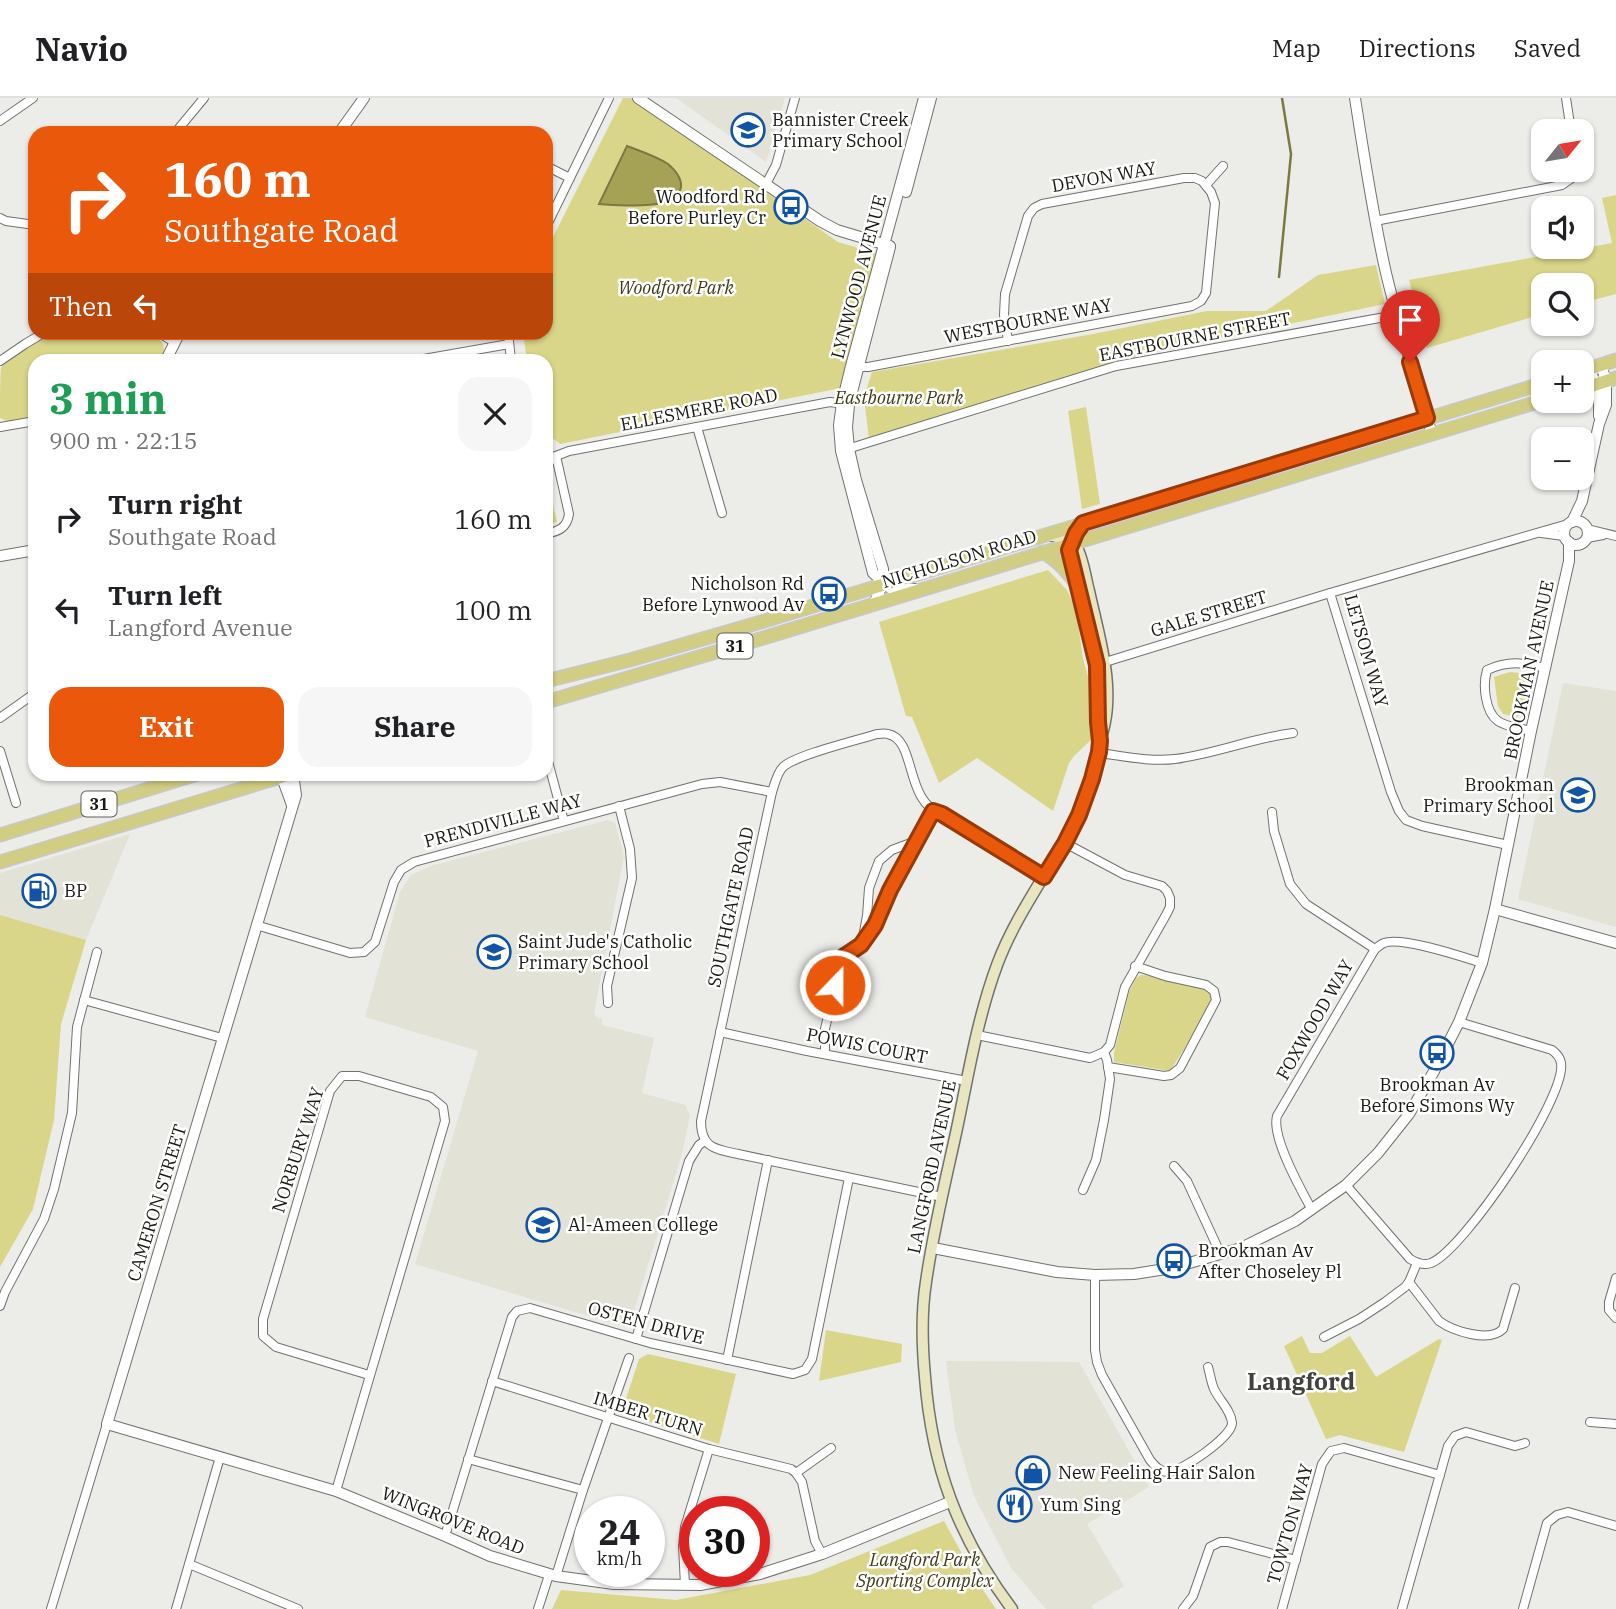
<!DOCTYPE html>
<html lang="en">
<head>
<meta charset="utf-8">
<style>
  body { margin:0; font-family:"IBM Plex Serif",serif; background:#f6f6f6; color:#202124; height:100vh; display:flex; flex-direction:column; font-size:26px; white-space:nowrap }
  * { box-sizing:border-box; margin:0 }
  p { font-size:23px; color:#757577 }
  .icon { flex:none; width:38px; height:38px; fill:none; stroke:currentColor; stroke-width:2; stroke-linecap:round; stroke-linejoin:round }
  .map { position:relative; flex:1; overflow:hidden }
  .details { position:absolute; left:28px; top:256px; width:525px; height:427px; display:flex; flex-direction:column; background:#fff; border-radius:21px; box-shadow:0 2px 5px #0004 }
  .details>* { flex:none }
  .hud { position:absolute; left:28px; top:28px; width:525px; height:214px; border-radius:21px; box-shadow:0 2px 5px #0004; background:#ea580c; color:#fff; overflow:hidden }
  .needle { width:46px; rotate:60deg }
  .controls { position:absolute; left:1531px; top:21px; display:grid; gap:14px }
  .controls a { display:grid; place-items:center; width:63px; height:63px; border-radius:14px; background:#fff; box-shadow:0 2px 5px #0004; font-size:35px }
  .speed { position:absolute; left:574px; top:1398px; display:flex; gap:14px; font-size:35px; font-weight:700; text-align:center }
  .speed>* { display:grid; place-content:center; width:91px; height:91px; border-radius:50%; background:#fff; box-shadow:0 2px 5px #0004; line-height:1 }
  .speed small { font-size:18px; font-weight:400 }
  .speed .limit { border:10px solid #d22; background:#fff; color:#111 }
  .pin { position:absolute; display:grid; place-items:center; width:60px; height:60px; color:#fff; margin:-72px -30px; border-radius:50% 50% 50% 0; rotate:-45deg; box-shadow:0 0 7px #0007 }
  .pin .icon { rotate:45deg }
  .me { position:absolute; width:77px; margin:-38px; rotate:22deg; stroke-linejoin:round; filter:drop-shadow(0 0 5px #0008) }
  .turn { display:flex; align-items:center; gap:24px; height:147px; padding:0 21px; font-size:32px }
  .turn .icon { width:91px; height:91px; stroke-width:2.5 }
  .turn b { display:block; font-size:49px; line-height:60px }
  .then { display:flex; align-items:center; height:66px; padding:0 21px; background:#0003; gap:14px; font-size:26px }
  .round { display:grid; place-items:center; flex:none; width:74px; height:74px; border-radius:21px; background:#f6f6f6 }
  .summary { display:flex; align-items:center; justify-content:space-between; height:119px; padding:0 21px }
  h1 { font-size:42px; font-weight:700; line-height:52px; color:#1e9e55 }
  .cta { display:flex; gap:14px; margin-top:auto; padding:14px 21px }
  .cta a { flex:1; height:80px; border-radius:21px; background:#ea580c; color:#fff; font-size:28px; font-weight:700; line-height:80px; text-align:center }
  .cta a+a { background:#f6f6f6; color:#202124 }
  ul { padding:0; list-style:none }
  li { display:flex; align-items:center; gap:21px; height:91px; padding:0 21px }
  li div { flex:1 }
  li b { display:block; font-size:26px }
  li em { font-style:normal }
  header { display:flex; align-items:center; gap:42px; box-sizing:border-box; height:98px; padding:0 35px; background:#fff; border-bottom:2px solid #e0e0e0 }
  header strong { font-size:33px }
  nav { display:flex; gap:38px; margin-inline-start:auto; font-size:24px }
  .map>svg:first-child { display:block }
</style>
</head>
<body>
<header>
<strong>Navio</strong>
<nav><a>Map</a><a>Directions</a><a>Saved</a></nav>
</header>
<div class="map">
<svg width="1616" height="1511" viewBox="0 0 1616 1511">
  <rect width="100%" height="100%" fill="#ecece9"/>
  <g fill="#e2e2d7">
    <path d="M676,0H785L766,64Z"/>
    <path d="M1563,585L1616,593V829L1518,801Z"/>
    <path d="M608,722L615,725L624,758L594,915L597,920L602,921V927L654,940L642,995L685,1007L690,1017L682,1056L630,1226L625,1229L415,1166L478,953L365,919L400,794L411,777L434,767Z"/>
    <path d="M130,736L86,842L0,817V775Z"/>
    <path d="M946,1263L1079,1264L1149,1389L1087,1426L1124,1488L1091,1508L1094,1511H1046L1011,1470L974,1398L955,1332Z"/>
  </g>
  <g fill="#d9d689">
    <path d="M623,0H631L838,144L879,156L841,290L560,346L546,335V262H527L523,235L546,234V153Z"/>
    <path d="M1616,97V196L1582,205V187H1544L1543,216L1427,250L1409,182L1612,145L1602,100Z"/>
    <path d="M1376,167L1385,206L1159,253L1083,273L869,342L864,299L872,274L1093,236L1207,213H1266L1318,177Z"/>
    <path d="M57,234L149,235C163,243 167,246 162,262H35V319L9,324L0,320C0,310 0,279 1,270C5,260 47,238 57,234Z"/>
    <path d="M1086,309L1100,406L1082,411L1068,313Z"/>
    <path d="M546,378L557,424L546,426Z"/>
    <path d="M1048,472L1067,492L1076,511L1083,561L1092,592L1091,642L1074,658L1069,665L1053,713L977,660L939,685L912,619L906,618L879,524Z"/>
    <path d="M1510,574L1528,576L1532,583L1526,612L1517,619L1503,616L1498,608L1494,579Z"/>
    <path d="M0,817L86,842L61,926L54,1022L33,1111L0,1169Z"/>
    <path d="M1141,877L1153,878L1208,891L1214,899L1193,937L1170,973L1114,964V955L1129,894L1136,880Z"/>
    <path d="M826,1232L902,1246L901,1264L819,1283Z"/>
    <path d="M1302,1238L1310,1255H1322L1350,1238L1376,1279L1439,1241L1442,1242L1404,1354L1340,1337L1326,1341L1284,1248Z"/>
    <path d="M648,1256L736,1276L719,1346L628,1317L624,1307L639,1261Z"/>
    <path d="M944,1423L977,1483L996,1511H552L561,1492L676,1502L810,1477Z"/>
  </g>
  <path fill="#a5a255" stroke="#7b7943" stroke-width="2" d="M627,48C640,53 656,58 668,66C675,72 682,80 681,89C677,114 617,107 599,106Z"/>
  <g fill="none" stroke-linecap="round" stroke-linejoin="round">
    <path stroke="#7b7943" stroke-width="2.5" d="M1279,179L1291,56L1282,0"/>
    <defs>
      <g id="minor">
        <path d="M1566,0L1571,33"/>
        <path d="M0,23L33,0"/>
        <path d="M175,35L204,0"/>
        <path d="M546,68L570,80"/>
        <path d="M766,86L776,67L795,0"/>
        <path d="M1206,87L1223,68"/>
        <path d="M0,120L6,123L35,127"/>
        <path d="M1375,123L1562,87L1572,80L1575,72"/>
        <path d="M546,129L609,0"/>
        <path d="M158,234L174,244"/>
        <path d="M508,234L511,262"/>
        <path d="M418,262L509,246"/>
        <path d="M0,263L25,246L45,234"/>
        <path d="M854,269H868L1192,208L1201,203L1206,195L1215,105L1211,94L1202,83L1195,80H1184L1042,106L1034,110L1028,118L1005,196L1004,217L1008,243"/>
        <path d="M0,329L35,323"/>
        <path d="M697,329L722,415"/>
        <path d="M844,352L1116,268L1396,217"/>
        <path d="M546,367L556,358L569,353L830,304L845,306"/>
        <path d="M1587,431L1616,438"/>
        <path d="M1541,435L1564,438"/>
        <path d="M546,436C559,433 567,430 569,416L556,358"/>
        <path d="M1587,440L1603,437"/>
        <path d="M1102,565L1330,495"/>
        <path d="M0,620L35,595"/>
        <path d="M1531,633C1507,627 1491,629 1486,600C1484,589 1484,582 1487,572C1510,562 1522,565 1546,570"/>
        <path d="M0,653L16,705"/>
        <path d="M1099,655C1124,658 1149,664 1175,661C1215,656 1253,640 1293,635"/>
        <path d="M546,656L564,723"/>
        <path d="M1272,714L1274,733L1290,786L1306,806L1375,851"/>
        <path d="M1508,747L1422,728L1406,722L1399,713L1391,694L1330,495L1568,426"/>
        <path d="M256,827L350,855L364,854L375,844L394,784L401,772L414,764L702,686L720,684L772,694"/>
        <path d="M862,844L867,818L869,790L879,763L892,752L916,743L933,713"/>
        <path d="M84,902L222,940"/>
        <path d="M608,905L607,888L632,780L630,751L619,708"/>
        <path d="M720,934L807,953L967,983"/>
        <path d="M977,937L1090,960L1104,954L1110,947L1125,889L1166,817L1170,809V800L1167,793L1162,788L1125,777L1065,745"/>
        <path d="M825,955V931L840,865L843,859L861,847L875,827L890,792L916,743"/>
        <path d="M1108,969L1164,978L1171,977L1180,970L1216,902L1214,893L1206,887L1165,878L1135,868"/>
        <path d="M1174,1068L1187,1083L1221,1157"/>
        <path d="M1346,1087L1410,1161C1417,1165 1424,1168 1431,1165C1464,1152 1567,999 1561,965C1560,959 1556,955 1552,952L1459,924"/>
        <path d="M1083,1092L1096,1062L1104,1022L1110,981L1107,962L1104,954"/>
        <path d="M942,1099L738,1056C715,1051 701,1050 701,1023L772,694C775,685 777,675 783,669C795,657 858,642 877,636C881,636 884,635 888,636C917,642 904,704 942,716L1044,779"/>
        <path d="M1312,1112C1301,1092 1271,1039 1277,1018L1375,851C1378,849 1381,846 1384,845C1401,838 1463,859 1482,865"/>
        <path d="M1095,1177V1252L1097,1264L1102,1277L1150,1362C1155,1368 1160,1374 1168,1374C1181,1374 1232,1339 1232,1325C1231,1312 1219,1302 1214,1291C1211,1284 1210,1276 1208,1269"/>
        <path d="M1616,1180L1609,1204V1212L1616,1220"/>
        <path d="M1409,1184L1439,1223C1453,1233 1489,1245 1503,1231L1515,1190"/>
        <path d="M0,1208L5,1194L44,1121L54,1091L72,1015L77,929L97,854"/>
        <path d="M1324,1239L1359,1221L1385,1204L1405,1189L1409,1184L1417,1165"/>
        <path d="M636,1241L689,1063L699,1047L705,1043"/>
        <path d="M727,1262L768,1062"/>
        <path d="M492,1283L709,1351L791,1371L796,1375L802,1384L815,1443L822,1456"/>
        <path d="M1590,1324L1616,1326"/>
        <path d="M468,1361L583,1392"/>
        <path d="M796,1375L831,1350"/>
        <path d="M336,1393L445,1023L443,1009L431,999L359,978H342L330,993L263,1221V1238L276,1249L369,1277"/>
        <path d="M445,1438L512,1219L517,1213L530,1210L650,1245L793,1276L805,1272L812,1261L849,1080"/>
        <path d="M189,1466L298,1511"/>
        <path d="M556,1478L583,1392L629,1260"/>
        <path d="M685,1487L683,1448L685,1429L709,1351"/>
        <path d="M51,1511L107,1326"/>
        <path d="M176,1511L220,1359"/>
        <path d="M538,1511L549,1477"/>
        <path d="M1183,1511L1193,1498L1210,1449L1220,1444H1228L1296,1462"/>
        <path d="M1282,1511L1322,1366L1331,1353L1344,1350L1440,1377"/>
        <path d="M1402,1511L1448,1348L1455,1338L1466,1334L1515,1348L1525,1345"/>
        <path d="M1523,1511L1547,1425L1557,1417L1568,1414L1616,1428"/>
      </g>
      <g id="tertiary">
        <path d="M638,0L820,123L837,132L890,148"/>
        <path d="M1355,0C1364,58 1373,118 1386,175C1399,230 1416,283 1432,336"/>
        <path d="M339,35L364,0"/>
        <path d="M906,94L931,0"/>
        <path d="M166,262L180,234"/>
        <path d="M1590,270L1599,300V318"/>
        <circle cx="1576" cy="435" r="12"/>
        <path d="M1572,424L1582,403L1599,326L1606,307V283L1601,267"/>
        <path d="M0,458L35,452"/>
        <path d="M915,491L890,490L873,475L841,353L839,327L842,305L851,268L924,0"/>
        <path d="M874,506L883,485V471L856,382L849,351L847,329L849,307L853,290L890,149"/>
        <path d="M288,676L294,683L296,697L107,1326L336,1393L445,1438L490,1458L556,1478L614,1486L700,1487L760,1476L822,1456L950,1404"/>
        <path d="M288,676L284,685L292,707"/>
        <path d="M1495,811L1616,845"/>
        <path d="M933,1150L1057,1174L1095,1177L1134,1176L1172,1170L1241,1150L1295,1123L1346,1087L1378,1055L1409,1016L1433,975L1459,924L1482,865L1495,811L1531,633L1569,463V444"/>
      </g>
      <g id="secondary">
        <path d="M1048,437C1058,439 1071,441 1077,450C1083,460 1086,482 1089,493C1099,539 1117,593 1101,639"/>
        <path d="M1012,1511C958,1439 932,1369 925,1279C922,1247 921,1215 926,1184C933,1134 945,1085 956,1035C968,979 977,921 997,867C1025,792 1083,737 1098,656C1101,644 1098,634 1098,622C1098,604 1100,585 1097,567C1091,529 1078,490 1069,452L1076,435L1083,424"/>
      </g>
      <g id="primary">
        <path d="M1582,273L1616,262"/>
        <path d="M1582,291L1616,280"/>
        <path d="M1042,454C1058,462 1068,475 1079,489"/>
        <path d="M546,583L630,562L751,527L1544,285"/>
        <path d="M546,604L760,541L1544,302"/>
        <path d="M0,737L197,676"/>
        <path d="M0,764L290,676"/>
      </g>
    </defs>
    <use href="#minor" stroke="#71716e" stroke-width="10"/>
    <use href="#tertiary" stroke="#71716e" stroke-width="12"/>
    <use href="#secondary" stroke="#71716e" stroke-width="13"/>
    <use href="#primary" stroke="#c8c8c8" stroke-width="15"/>
    <use href="#minor" stroke="#fff" stroke-width="8"/>
    <use href="#tertiary" stroke="#fff" stroke-width="10"/>
    <use href="#secondary" stroke="#e8e6c0" stroke-width="10"/>
    <use href="#primary" stroke="#d1cd82" stroke-width="12"/>
  </g>
  <g fill="none" stroke-linecap="round" stroke-linejoin="round">
    <defs>
      <path id="route" d="M835,887L840,865L843,859L861,847L875,827L890,792L933,713L942,716L1044,779L1065,745L1079,717L1092,681L1099,654L1100,643L1098,624L1097,567L1069,452L1076,435L1083,425L1427,320L1410,264"/>
    </defs>
    <use href="#route" stroke="#983908" stroke-width="18"/>
    <use href="#route" stroke="#ea580c" stroke-width="12"/>
  </g>
  <defs>
    <symbol id="school-ring" viewBox="-11 -11 22 22"><circle r="9.5" fill="#fffffe" stroke="#1254a4" stroke-width="1.5"/><path d="M0-5L7-2L0 1L-7-2ZM-4 1L0 2.5L4 1V4Q0 6-4 4Z" fill="#1254a4"/></symbol>
    <symbol id="bus-ring" viewBox="-11 -11 22 22"><circle r="9.5" fill="#fffffe" stroke="#1254a4" stroke-width="1.5"/><path d="M-5-6H5V4H4V6H2V4H-2V6H-4V4H-5ZM-3.5-4V0h7V-4ZM-3.5 1.2v1.5H-2V1.2ZM2 1.2v1.5H3.5V1.2Z" fill="#1254a4"/></symbol>
    <symbol id="fuel-ring" viewBox="-11 -11 22 22"><circle r="9.5" fill="#fffffe" stroke="#1254a4" stroke-width="1.5"/><path d="M-5.5-6h7V0h2V4h1.3V-2.5L3-4.5l.8-.8L6-3V5H2.5V1h-1V6h-7ZM-4.2-4.7v3.2H.2V-4.7Z" fill="#1254a4"/></symbol>
    <symbol id="shop-ring" viewBox="-11 -11 22 22"><circle r="9.5" fill="#fffffe" stroke="#1254a4" stroke-width="1.5"/><path d="M-5-2.5h2.3a2.7 3.5 0 0 1 5.4 0H5L5.5 6h-11ZM-1.5-2.5h3a1.5 2.3 0 0 0-3 0Z" fill="#1254a4"/></symbol>
    <symbol id="restaurant-ring" viewBox="-11 -11 22 22"><circle r="9.5" fill="#fffffe" stroke="#1254a4" stroke-width="1.5"/><path d="M-5-6h1v4h1v-4h1v4h1v-4h1v5L-1.5 .5V6h-2V.5L-5-1ZM5-6V6H3V1.5H1.5Q1.5-4 5-6Z" fill="#1254a4"/></symbol>
  </defs>
  <g fill-rule="evenodd">
    <use href="#school-ring" x="729" y="13" width="38" height="38"/>
    <use href="#bus-ring" x="772" y="90" width="38" height="38"/>
    <use href="#bus-ring" x="810" y="477" width="38" height="38"/>
    <use href="#school-ring" x="1559" y="678" width="38" height="38"/>
    <use href="#fuel-ring" x="20" y="774" width="38" height="38"/>
    <use href="#school-ring" x="475" y="835" width="38" height="38"/>
    <use href="#bus-ring" x="1418" y="936" width="38" height="38"/>
    <use href="#school-ring" x="524" y="1108" width="38" height="38"/>
    <use href="#bus-ring" x="1155" y="1144" width="38" height="38"/>
    <use href="#shop-ring" x="1014" y="1356" width="38" height="38"/>
    <use href="#restaurant-ring" x="996" y="1388" width="38" height="38"/>
  </g>
  <g text-anchor="middle" stroke-width="5" stroke-linejoin="round" paint-order="stroke">
    <g fill="#fffffe" stroke="#5e5e5d" stroke-width="2">
      <rect x="717.5" y="535.5" width="35" height="25" rx="5"/>
      <rect x="81.5" y="693.5" width="35" height="25" rx="5"/>
    </g>
    <g font-size="16" font-weight="bold" fill="#191918">
      <text x="735" y="554">31</text>
      <text x="99" y="712">31</text>
    </g>
    <g font-size="18" fill="#191918" stroke="#fffffe" text-anchor="start">
      <text x="772" y="28">Bannister Creek<tspan x="772" dy="21">Primary School</tspan></text>
      <text x="766" y="105" text-anchor="end">Woodford Rd<tspan x="766" dy="21">Before Purley Cr</tspan></text>
      <text x="804" y="492" text-anchor="end">Nicholson Rd<tspan x="804" dy="21">Before Lynwood Av</tspan></text>
      <text x="1554" y="693" text-anchor="end">Brookman<tspan x="1554" dy="21">Primary School</tspan></text>
      <text x="64" y="799">BP</text>
      <text x="518" y="850">Saint Jude's Catholic<tspan x="518" dy="21">Primary School</tspan></text>
      <text x="1437" y="993" text-anchor="middle">Brookman Av<tspan x="1437" dy="21">Before Simons Wy</tspan></text>
      <text x="568" y="1133">Al-Ameen College</text>
      <text x="1198" y="1159">Brookman Av<tspan x="1198" dy="21">After Choseley Pl</tspan></text>
      <text x="1058" y="1381">New Feeling Hair Salon</text>
      <text x="1040" y="1413">Yum Sing</text>
    </g>
    <g font-size="18" fill="#191918" stroke="#fffffe">
      <text transform="translate(1104 79) rotate(-10)" y="6">DEVON WAY</text>
      <text transform="translate(859 179) rotate(-75)" y="6">LYNWOOD AVENUE</text>
      <text transform="translate(1028 223) rotate(-11)" y="6">WESTBOURNE WAY</text>
      <text transform="translate(1195 239) rotate(-11)" y="6">EASTBOURNE STREET</text>
      <text transform="translate(699 312) rotate(-11)" y="6">ELLESMERE ROAD</text>
      <text transform="translate(959 461) rotate(-17)" y="6">NICHOLSON ROAD</text>
      <text transform="translate(1209 516) rotate(-17)" y="6">GALE STREET</text>
      <text transform="translate(1366 553) rotate(74)" y="6">LETSOM WAY</text>
      <text transform="translate(1529 572) rotate(-78)" y="6">BROOKMAN AVENUE</text>
      <text transform="translate(503 723) rotate(-15)" y="6">PRENDIVILLE WAY</text>
      <text transform="translate(731 809) rotate(-78)" y="6">SOUTHGATE ROAD</text>
      <text transform="translate(1315 922) rotate(-60)" y="6">FOXWOOD WAY</text>
      <text transform="translate(867 948) rotate(11)" y="6">POWIS COURT</text>
      <text transform="translate(298 1052) rotate(-72)" y="6">NORBURY WAY</text>
      <text transform="translate(932 1069) rotate(-78)" y="6">LANGFORD AVENUE</text>
      <text transform="translate(157 1105) rotate(-73)" y="6">CAMERON STREET</text>
      <text transform="translate(646 1225) rotate(15)" y="6">OSTEN DRIVE</text>
      <text transform="translate(648 1316) rotate(17)" y="6">IMBER TURN</text>
      <text transform="translate(453 1423) rotate(22)" y="6">WINGROVE ROAD</text>
      <text transform="translate(1290 1426) rotate(-74)" y="6">TOWTON WAY</text>
    </g>
    <g font-size="18" font-style="italic" fill="#3d3b19" stroke="#fffffe">
      <text x="676" y="196">Woodford Park</text>
      <text x="899" y="306">Eastbourne Park</text>
      <text x="925" y="1468">Langford Park<tspan x="925" dy="21">Sporting Complex</tspan></text>
    </g>
    <g font-size="24" font-weight="bold" fill="#41413f" stroke="#fffffe">
      <text x="1301" y="1292">Langford</text>
    </g>
  </g>
</svg>
<div class="controls">
<a><svg class="needle" viewBox="-14 -14 28 28"><path d="M0-13l5 13h-10z" fill="#e53935"/><path d="M0 13l5-13h-10z" fill="#757577"/></svg></a>
<a><svg class="icon" aria-label="sound" viewBox="0 0 24 24"><path d="M4 9h4l5-4v14l-5-4H4zM17 9q2 3 0 6"/></svg></a>
<a><svg class="icon" aria-label="search" viewBox="0 0 24 24"><circle cx="10" cy="10" r="6"/><path d="M15 15l6 6"/></svg></a>
<a>+</a>
<a>−</a>
</div>
<div class="speed"><div>24<small>km/h</small></div><div class="limit">30</div></div>
<div class="pin" style="left:1410px;top:264px;background:#d93025"><svg class="icon" aria-label="arrive" viewBox="0 0 24 24"><path d="M6 21V4h12l-3 4 3 4H6"/></svg></div>
<svg class="me" style="left:835px;top:887px" viewBox="-20 -20 40 40"><circle r="17" fill="#ea580c" stroke="#fff" stroke-width="3"/><path d="M0-11L8 9 0 5-8 9z" fill="#fff"/></svg>
<div class="hud">
<div class="turn"><svg class="icon" aria-label="right" viewBox="0 0 24 24"><path d="M7 20v-9h11M14 6l5 5-5 5"/></svg><div><b>160 m</b>Southgate Road</div></div>
<div class="then">Then<svg class="icon" aria-label="left" viewBox="0 0 24 24"><path d="M17 20v-9H6M10 6l-5 5 5 5"/></svg></div>
</div>
<section class="details">
<div class="summary"><div><h1>3 min</h1><p>900 m · 22:15</p></div><a class="round"><svg class="icon" aria-label="close" viewBox="0 0 24 24"><path d="M6 6l12 12M18 6L6 18"/></svg></a></div>
<ul>
<li><svg class="icon" aria-label="right" viewBox="0 0 24 24"><path d="M7 20v-9h11M14 6l5 5-5 5"/></svg><div><b>Turn right</b><p>Southgate Road</p></div><em>160 m</em></li>
<li><svg class="icon" aria-label="left" viewBox="0 0 24 24"><path d="M17 20v-9H6M10 6l-5 5 5 5"/></svg><div><b>Turn left</b><p>Langford Avenue</p></div><em>100 m</em></li>
</ul>
<div class="cta"><a>Exit</a><a>Share</a></div>
</section>
</div>
</body>
</html>
